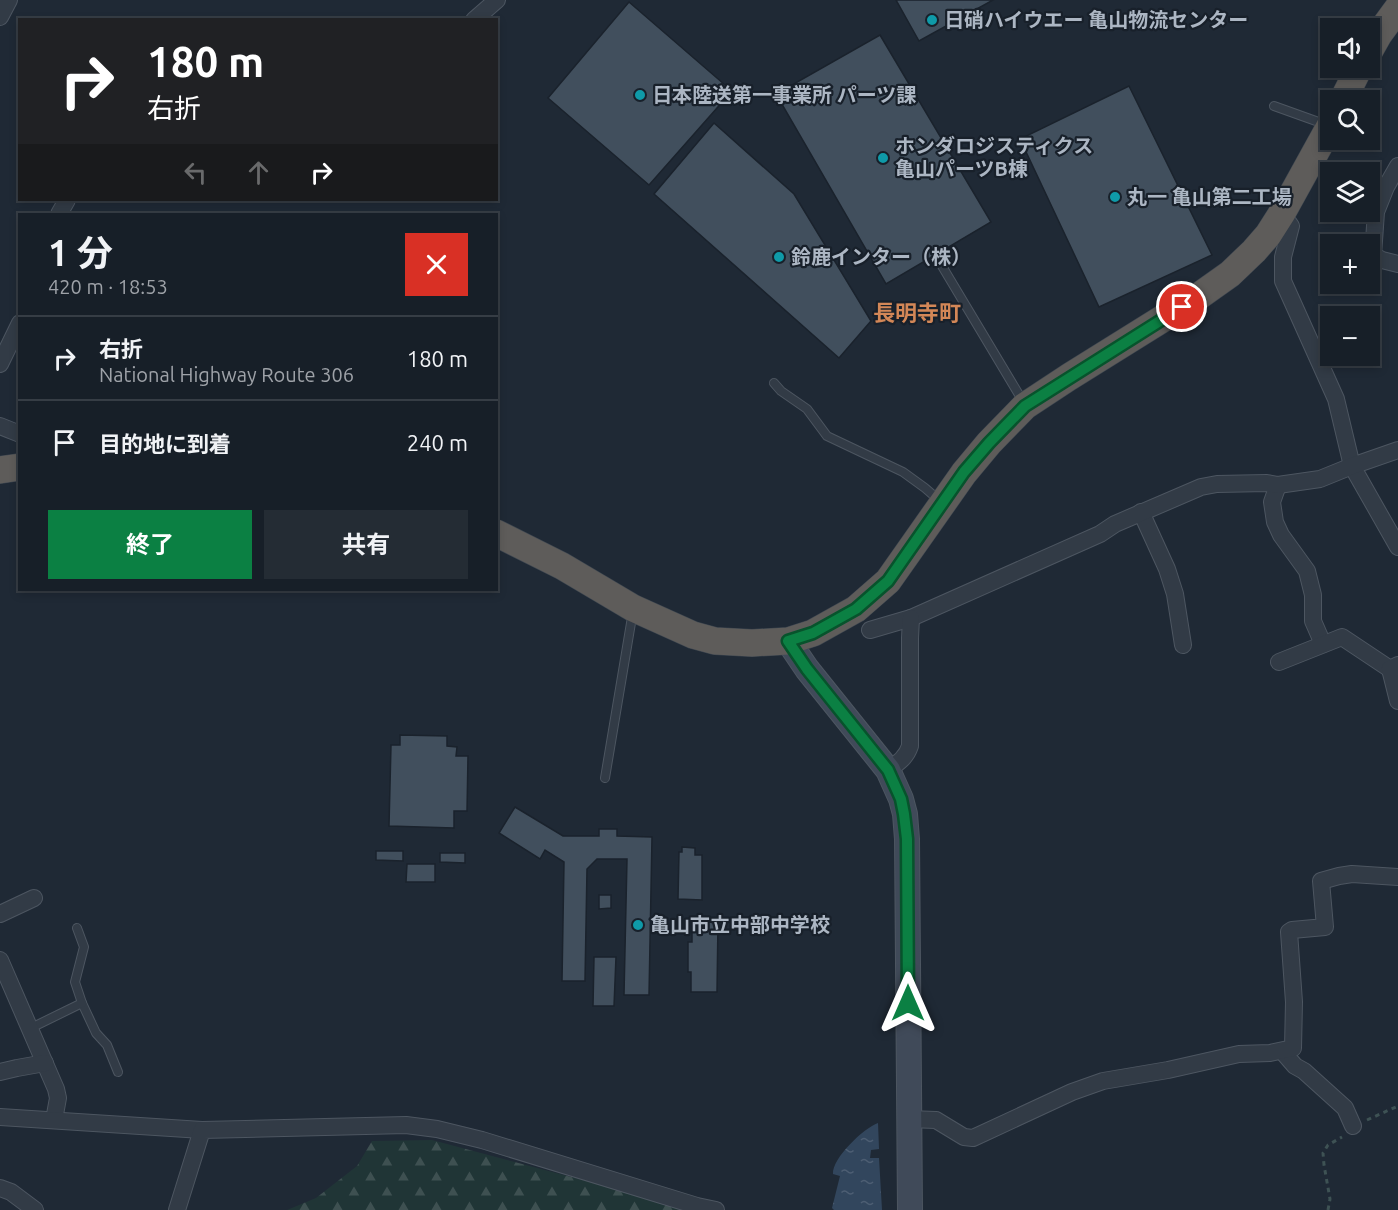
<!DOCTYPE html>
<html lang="ja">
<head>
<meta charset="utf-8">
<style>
  body { margin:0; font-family:Ubuntu,"Noto Sans JP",sans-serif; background:#242c34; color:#f1f3f6; height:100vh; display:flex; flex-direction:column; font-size:22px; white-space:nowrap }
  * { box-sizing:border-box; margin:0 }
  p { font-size:20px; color:#9ea2a8 }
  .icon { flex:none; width:33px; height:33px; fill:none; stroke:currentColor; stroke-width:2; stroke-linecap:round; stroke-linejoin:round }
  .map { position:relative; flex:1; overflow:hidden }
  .sheet { position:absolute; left:18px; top:213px; width:480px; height:378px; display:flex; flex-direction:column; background:#171f28; border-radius:0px; box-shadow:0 3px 9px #0003,0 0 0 2px #363d45 }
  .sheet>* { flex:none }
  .hud { position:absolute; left:18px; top:18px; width:480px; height:183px; border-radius:0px; box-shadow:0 3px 9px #0003,0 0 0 2px #363d45; background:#202124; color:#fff; overflow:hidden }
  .tools { position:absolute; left:1320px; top:18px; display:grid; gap:12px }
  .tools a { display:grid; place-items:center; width:60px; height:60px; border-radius:0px; background:#171f28; box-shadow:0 3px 9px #0003,0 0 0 2px #363d45; font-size:30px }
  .pin { position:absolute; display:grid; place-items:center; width:51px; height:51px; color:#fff; margin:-26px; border:3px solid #fff; border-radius:50%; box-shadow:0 2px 6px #0007 }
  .me { position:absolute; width:66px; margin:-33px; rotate:0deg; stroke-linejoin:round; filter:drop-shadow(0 0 4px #0008) }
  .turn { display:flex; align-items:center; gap:21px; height:126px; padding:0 30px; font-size:27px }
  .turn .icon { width:78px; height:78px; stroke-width:2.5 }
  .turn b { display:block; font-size:42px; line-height:51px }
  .lanes { display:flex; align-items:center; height:57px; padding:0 30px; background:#0003; justify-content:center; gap:30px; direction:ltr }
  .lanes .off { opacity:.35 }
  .round { display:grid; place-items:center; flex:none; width:63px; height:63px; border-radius:0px; background:#242c34 }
  .head { display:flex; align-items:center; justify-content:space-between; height:102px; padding:0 30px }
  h1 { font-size:36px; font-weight:700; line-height:45px }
  .action { display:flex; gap:12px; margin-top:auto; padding:12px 30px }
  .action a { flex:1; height:69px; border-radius:0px; background:#0b8043; color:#fff; font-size:24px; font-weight:700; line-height:69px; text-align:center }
  .action a+a { background:#242c34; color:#f1f3f6 }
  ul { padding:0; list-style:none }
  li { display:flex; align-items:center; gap:18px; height:84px; padding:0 30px; border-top:2px solid #363d45 }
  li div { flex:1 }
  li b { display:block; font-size:22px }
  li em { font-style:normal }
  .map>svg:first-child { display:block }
</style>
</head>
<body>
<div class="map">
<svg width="1398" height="1210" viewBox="0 0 1398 1210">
  <defs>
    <pattern id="forest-firs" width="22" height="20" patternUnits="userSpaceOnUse" patternTransform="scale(1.5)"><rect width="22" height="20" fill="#203536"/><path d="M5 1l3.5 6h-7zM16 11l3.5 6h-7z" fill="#3e5051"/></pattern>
    <pattern id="water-ripples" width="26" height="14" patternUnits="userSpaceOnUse" patternTransform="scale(1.5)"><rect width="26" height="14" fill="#32465d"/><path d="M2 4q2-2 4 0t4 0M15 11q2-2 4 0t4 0" fill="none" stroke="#4d5e73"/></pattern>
  </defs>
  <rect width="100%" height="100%" fill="#1f2935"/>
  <path fill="url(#forest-firs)" d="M432,1140L628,1192L682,1210H287L316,1198L357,1166L372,1141Z"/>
  <path fill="url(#water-ripples)" d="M878,1123L879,1149L871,1150L870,1158H879L882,1210H834L832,1208L840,1176L833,1174C832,1158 864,1128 878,1123Z"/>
  <g fill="#414f5d" stroke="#1a222c" stroke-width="1.5">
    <path d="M896,0H993L919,41Z"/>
    <path d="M629,2L732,91L649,185L548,98Z"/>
    <path d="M880,35L991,222L886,284L776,94Z"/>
    <path d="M1129,86L1212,255L1099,307L1020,139Z"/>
    <path d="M714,123L794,194L871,321L839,358L654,194Z"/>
    <path d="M400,735L447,736V746L457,747L456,756H468L467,811H454V828L389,826L391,745H400Z"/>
    <path d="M515,807L563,836H599V829H617V836L652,837L649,995H624L627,859H597L587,869L585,981H562L564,862L545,850L540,859L499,833Z"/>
    <path d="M682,847L695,848V855H702V900L678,899L679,852H682Z"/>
    <path d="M376,851H403V861L376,860Z"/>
    <path d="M440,853H465V863L440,862Z"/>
    <path d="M407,864H435V882H406Z"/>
    <path d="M599,895H611V908L599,909Z"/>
    <path d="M692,922H718L717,992H691V972H688V942H692Z"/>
    <path d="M594,957H616L614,1006H593Z"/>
  </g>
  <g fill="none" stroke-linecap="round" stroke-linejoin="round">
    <defs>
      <g id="service">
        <path d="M1274,106L1327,125"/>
        <path d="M942,266L1024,403"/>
        <path d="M774,383L781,391L807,409L827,436L903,472L925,488L940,501"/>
        <path d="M605,778L633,611"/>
        <path d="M77,928L84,947L75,982L82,1003L96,1033L107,1045L118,1072"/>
        <path d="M29,1029L82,1003"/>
      </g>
      <g id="minor">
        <path d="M0,17L9,0"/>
        <path d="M474,20L497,0"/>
        <path d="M1398,166L1386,187L1376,212L1373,255L1382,260L1398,264"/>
        <path d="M1282,213L1291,226L1283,257V281L1336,399L1352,466L1398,547"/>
        <path d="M59,214L67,200"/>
        <path d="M0,364L20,323"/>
        <path d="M0,426L20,434"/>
        <path d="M1278,485L1272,502L1275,522L1281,535L1307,571L1313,595V621L1323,644"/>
        <path d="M1141,512L1167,569L1175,594L1183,645"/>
        <path d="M870,630L911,618L1100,534L1115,524L1201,487L1217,484L1267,483L1278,485L1320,479L1352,466L1398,450"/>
        <path d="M1279,662L1342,637L1390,669"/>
        <path d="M1398,665L1390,669L1398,701"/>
        <path d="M888,770C898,763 906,758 910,746V638L911,618"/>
        <path d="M0,914L34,898"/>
        <path d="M0,960L56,1089L58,1098L54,1120"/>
        <path d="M1282,1051L1295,1066L1304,1071L1345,1108L1353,1126"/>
        <path d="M0,1072L17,1068L45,1063"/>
        <path d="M0,1117L202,1130"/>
        <path d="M908,1119L936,1120L964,1137L973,1138L1072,1092L1103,1081L1168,1070L1239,1054L1270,1053L1293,1048L1294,1002L1289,932L1292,930L1325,927L1321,881L1339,876L1352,874L1398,877"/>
        <path d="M0,1188L11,1192L35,1210"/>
        <path d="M177,1210L202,1130L406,1125L437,1129L482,1140L697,1206L716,1210"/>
      </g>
      <path id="secondary" d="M788,641L807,669L888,770L901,799L905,814L907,839L910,1210"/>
      <g id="trunk">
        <path d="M1370,50L1379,34L1398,8"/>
        <path d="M1343,100L1359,68"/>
        <path d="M0,470L20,467"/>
        <path d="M496,533L562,566L633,608L693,635L715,641L752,643L788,641L813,633L856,609L888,581L964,473L989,443L1025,406L1069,377L1199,296L1230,274L1254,251L1268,235L1282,213L1330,126"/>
      </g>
    </defs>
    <use href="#service" stroke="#4d5661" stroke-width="10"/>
    <use href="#minor" stroke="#4d5661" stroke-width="18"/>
    <use href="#secondary" stroke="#4d5661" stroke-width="26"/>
    <use href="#trunk" stroke="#3d4650" stroke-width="28"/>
    <g stroke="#3e5254" stroke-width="3" stroke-dasharray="4.5 4.5" stroke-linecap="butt">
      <path d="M1367,1120L1398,1106"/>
      <path d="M1328,1210L1330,1199L1324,1165L1323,1153L1328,1145L1342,1137"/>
    </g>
    <use href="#service" stroke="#323b46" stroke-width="8"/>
    <use href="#minor" stroke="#323b46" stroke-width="16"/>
    <use href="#secondary" stroke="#404a59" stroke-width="24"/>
    <use href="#trunk" stroke="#5e5c5a" stroke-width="27"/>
  </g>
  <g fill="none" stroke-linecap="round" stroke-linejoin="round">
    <defs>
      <path id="route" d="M908,1003L907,839L904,814L901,799L888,770L807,669L788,641L813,633L856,609L888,581L964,472L989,443L1025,406L1182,307"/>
    </defs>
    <use href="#route" stroke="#07532c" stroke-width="15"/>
    <use href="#route" stroke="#0b8043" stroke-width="10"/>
  </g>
  <g fill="#0f9aa8" stroke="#18202a" stroke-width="2">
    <circle cx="932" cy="20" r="6"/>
    <circle cx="640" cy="95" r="6"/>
    <circle cx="883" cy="158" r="6"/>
    <circle cx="1115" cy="197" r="6"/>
    <circle cx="779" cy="257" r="6"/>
    <circle cx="638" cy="925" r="6"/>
  </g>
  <g text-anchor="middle" stroke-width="4.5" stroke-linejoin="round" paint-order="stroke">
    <g font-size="20" font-weight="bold" fill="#acb6c3" stroke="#18202a" text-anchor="start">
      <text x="944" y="27">日硝ハイウエー 亀山物流センター</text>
      <text x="652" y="102">日本陸送第一事業所 パーツ課</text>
      <text x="895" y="153">ホンダロジスティクス<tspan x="895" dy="23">亀山パーツB棟</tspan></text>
      <text x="1127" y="204">丸一 亀山第二工場</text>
      <text x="791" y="264">鈴鹿インター（株）</text>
      <text x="650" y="932">亀山市立中部中学校</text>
    </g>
    <g font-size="22" font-weight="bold" fill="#d38757" stroke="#18202a">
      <text x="917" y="321">長明寺町</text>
    </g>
  </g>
</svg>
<div class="tools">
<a><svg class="icon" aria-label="sound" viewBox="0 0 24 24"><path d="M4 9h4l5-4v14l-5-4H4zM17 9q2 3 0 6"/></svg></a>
<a><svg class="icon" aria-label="search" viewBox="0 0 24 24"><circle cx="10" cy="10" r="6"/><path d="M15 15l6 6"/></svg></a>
<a><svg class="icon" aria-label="layers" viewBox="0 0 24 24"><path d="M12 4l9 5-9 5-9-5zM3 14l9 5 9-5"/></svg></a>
<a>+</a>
<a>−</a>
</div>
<div class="pin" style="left:1182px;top:307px;background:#d93025"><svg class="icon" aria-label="arrive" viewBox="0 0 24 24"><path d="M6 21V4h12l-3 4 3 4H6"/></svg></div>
<svg class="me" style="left:908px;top:1003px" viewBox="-20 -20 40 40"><path d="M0-17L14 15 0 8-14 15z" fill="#0b8043" stroke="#fff" stroke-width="4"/></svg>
<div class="hud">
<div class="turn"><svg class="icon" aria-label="right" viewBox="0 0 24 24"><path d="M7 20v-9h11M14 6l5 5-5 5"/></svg><div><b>180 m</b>右折</div></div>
<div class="lanes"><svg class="icon off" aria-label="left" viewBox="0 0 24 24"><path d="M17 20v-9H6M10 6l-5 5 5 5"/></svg><svg class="icon off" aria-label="ahead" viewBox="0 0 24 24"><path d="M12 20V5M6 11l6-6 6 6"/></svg><svg class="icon" aria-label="right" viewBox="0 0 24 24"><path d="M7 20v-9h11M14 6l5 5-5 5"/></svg></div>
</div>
<section class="sheet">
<div class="head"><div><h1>1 分</h1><p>420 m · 18:53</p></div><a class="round" style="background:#d93025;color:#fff"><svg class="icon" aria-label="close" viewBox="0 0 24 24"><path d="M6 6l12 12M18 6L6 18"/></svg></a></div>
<ul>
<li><svg class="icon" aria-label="right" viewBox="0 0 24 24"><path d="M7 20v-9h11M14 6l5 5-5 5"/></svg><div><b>右折</b><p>National Highway Route 306</p></div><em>180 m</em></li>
<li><svg class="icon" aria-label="arrive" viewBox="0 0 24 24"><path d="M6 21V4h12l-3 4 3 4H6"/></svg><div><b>目的地に到着</b></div><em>240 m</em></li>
</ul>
<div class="action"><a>終了</a><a>共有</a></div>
</section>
</div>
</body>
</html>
